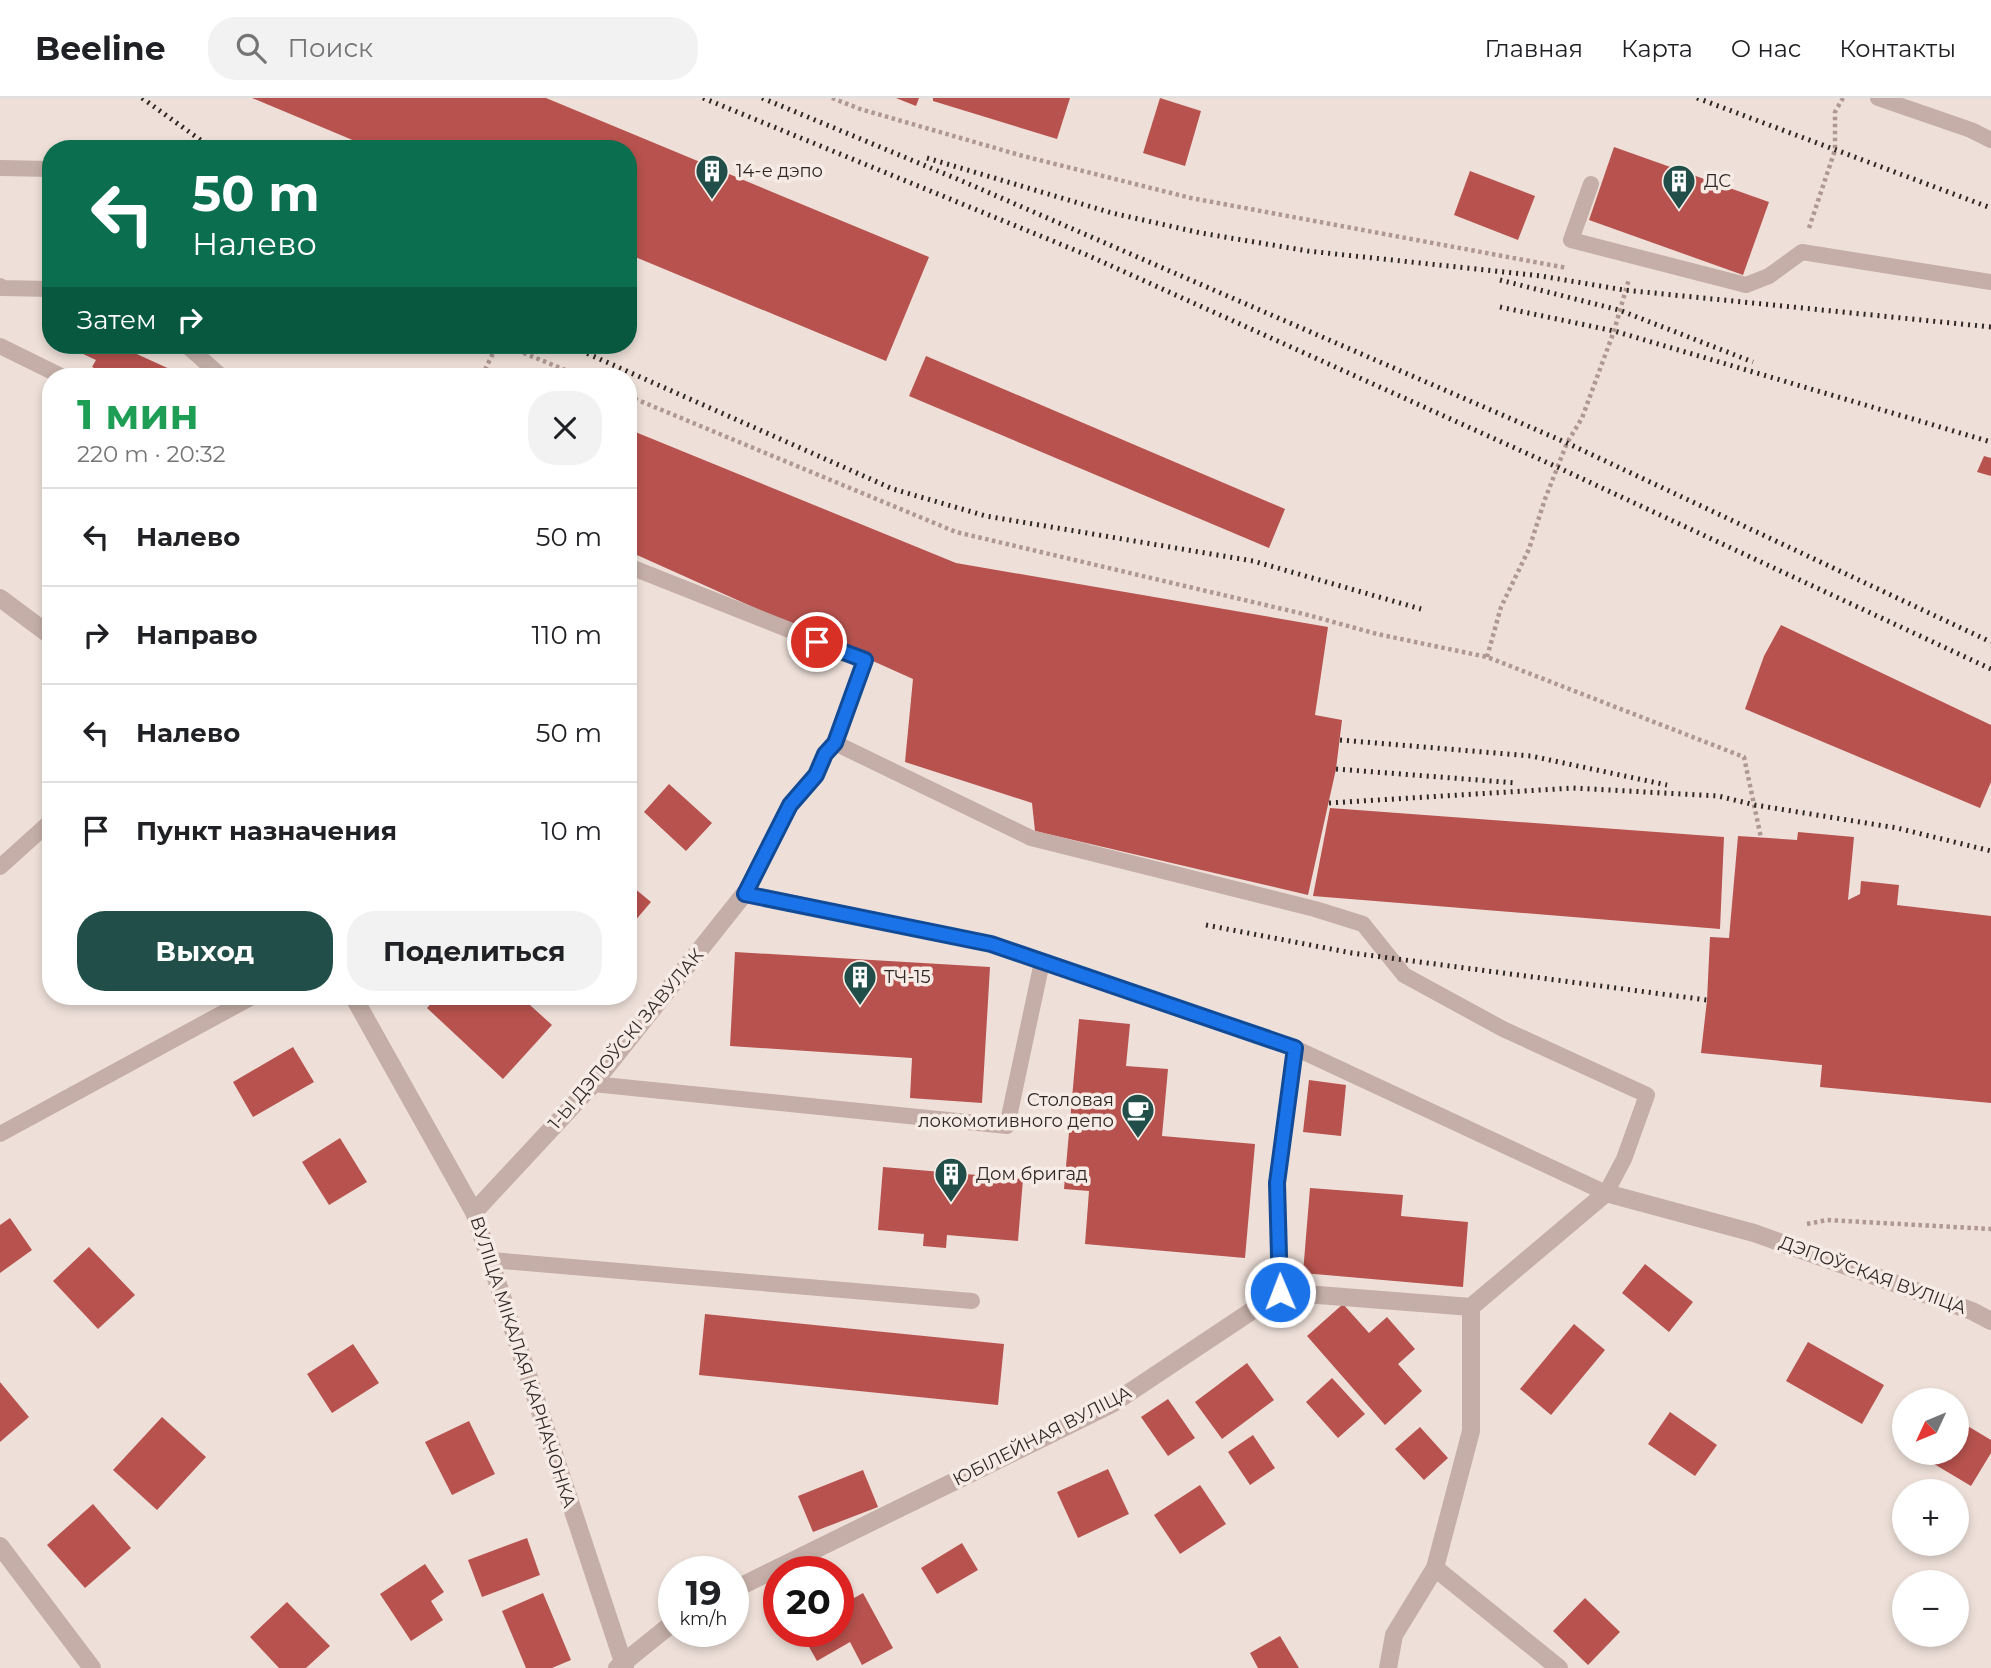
<!DOCTYPE html>
<html lang="ru">
<head>
<meta charset="utf-8">
<style>
  body { margin:0; font-family:Montserrat,sans-serif; background:#f2f2f2; color:#202124; height:100vh; display:flex; flex-direction:column; font-size:26px; white-space:nowrap }
  * { box-sizing:border-box; margin:0 }
  p { font-size:23px; color:#757577 }
  .icon { flex:none; width:38px; height:38px; fill:none; stroke:currentColor; stroke-width:2; stroke-linecap:round; stroke-linejoin:round }
  .map { position:relative; flex:1; overflow:hidden }
  .drawer { position:absolute; left:42px; top:270px; width:595px; height:637px; display:flex; flex-direction:column; background:#fff; border-radius:28px; box-shadow:0 4px 10px #0003 }
  .drawer>* { flex:none }
  .banner { position:absolute; left:42px; top:42px; width:595px; height:214px; border-radius:28px; box-shadow:0 4px 10px #0003; background:#0b6e4f; color:#fff; overflow:hidden }
  .needle { width:46px; rotate:226deg }
  .tools { position:absolute; left:1892px; top:1290px; display:grid; gap:14px }
  .tools a { display:grid; place-items:center; width:77px; height:77px; border-radius:50%; background:#fff; box-shadow:0 4px 10px #0003; font-size:35px }
  .speed { position:absolute; left:658px; top:1458px; display:flex; gap:14px; font-size:35px; font-weight:700; text-align:center }
  .speed>* { display:grid; place-content:center; width:91px; height:91px; border-radius:50%; background:#fff; box-shadow:0 4px 10px #0003; line-height:1 }
  .speed small { font-size:18px; font-weight:400 }
  .speed .limit { border:10px solid #d22; background:#fff; color:#111 }
  .pin { position:absolute; display:grid; place-items:center; width:60px; height:60px; color:#fff; margin:-30px; border:4px solid #fff; border-radius:50%; box-shadow:0 2px 7px #0007 }
  .me { position:absolute; width:77px; margin:-38px; rotate:359deg; stroke-linejoin:round; filter:drop-shadow(0 0 5px #0008) }
  .turn { display:flex; align-items:center; gap:24px; height:147px; padding:0 35px; font-size:32px }
  .turn .icon { width:91px; height:91px; stroke-width:2.5 }
  .turn b { display:block; font-size:49px; line-height:60px }
  .then { display:flex; align-items:center; height:66px; padding:0 35px; background:#0003; gap:14px; font-size:26px }
  .round { display:grid; place-items:center; flex:none; width:74px; height:74px; border-radius:28px; background:#f2f2f2 }
  .headline { display:flex; align-items:center; justify-content:space-between; height:119px; padding:0 35px }
  h1 { font-size:42px; font-weight:700; line-height:52px; color:#1e9e55 }
  .action { display:flex; gap:14px; margin-top:auto; padding:14px 35px }
  .action a { flex:1; height:80px; border-radius:28px; background:#214e48; color:#fff; font-size:28px; font-weight:700; line-height:80px; text-align:center }
  .action a+a { background:#f2f2f2; color:#202124 }
  ul { padding:0; list-style:none }
  li { display:flex; align-items:center; gap:21px; height:98px; padding:0 35px; border-top:2px solid #e0e0e0 }
  li div { flex:1 }
  li b { display:block; font-size:26px }
  li em { font-style:normal }
  header { display:flex; align-items:center; gap:42px; box-sizing:border-box; height:98px; padding:0 35px; background:#fff; border-bottom:2px solid #e0e0e0 }
  header strong { font-size:33px }
  nav { display:flex; gap:38px; margin-inline-start:auto; font-size:24px }
  .search { width:490px; height:63px; background:#f2f2f2; display:flex; align-items:center; gap:18px; box-sizing:border-box; padding:0 24px; border-radius:28px; color:#757577; font-size:26px }
  .map>svg:first-child { display:block }
</style>
</head>
<body>
<header>
<strong>Beeline</strong>
<div class="search"><svg class="icon" aria-label="search" viewBox="0 0 24 24"><circle cx="10" cy="10" r="6"/><path d="M15 15l6 6"/></svg>Поиск</div>
<nav><a>Главная</a><a>Карта</a><a>О нас</a><a>Контакты</a></nav>
</header>
<div class="map">
<svg width="1991" height="1570" viewBox="0 0 1991 1570">
  <rect width="100%" height="100%" fill="#eee0d9"/>
  <g fill="#b7524e">
    <path d="M252,0H546L929,159L886,263L628,156V51H374Z"/>
    <path d="M896,0H919L916,8Z"/>
    <path d="M933,0H1070L1057,41L933,3Z"/>
    <path d="M1160,0L1201,13L1185,68L1143,55Z"/>
    <path d="M1614,49L1769,104L1743,177L1589,122Z"/>
    <path d="M1470,73L1535,98L1518,142L1454,117Z"/>
    <path d="M70,247H117L185,278H112L92,269L96,262L68,249Z"/>
    <path d="M926,258L1285,411L1269,450L909,298Z"/>
    <path d="M628,331L956,465L1328,529L1315,617L1342,622L1336,671L1308,797L1035,733L1032,705L905,664L913,581L628,453Z"/>
    <path d="M1984,358L1991,360V378L1977,374Z"/>
    <path d="M1781,527L1991,627V684L1980,710L1745,611L1764,558Z"/>
    <path d="M669,686L712,725L686,753L644,714Z"/>
    <path d="M1330,710L1724,739L1720,831L1313,798Z"/>
    <path d="M1798,734L1854,739L1848,802L1860,796L1861,783L1899,787L1897,807L1991,818V1005L1820,989L1822,967L1701,955L1707,902L1710,839L1729,840L1738,738L1797,742Z"/>
    <path d="M628,785L651,804L628,831Z"/>
    <path d="M735,854L990,869L982,1005L910,1000L912,960L730,948Z"/>
    <path d="M438,898H520L552,927L503,981L427,910Z"/>
    <path d="M1079,921L1130,926L1126,968L1168,971L1162,1038L1255,1046L1245,1160L1085,1146L1089,1093L1064,1091Z"/>
    <path d="M293,949L314,984L253,1019L233,984Z"/>
    <path d="M1309,982L1346,987L1341,1038L1303,1034Z"/>
    <path d="M340,1040L367,1084L329,1107L302,1064Z"/>
    <path d="M883,1069L1023,1081L1018,1143L947,1137L946,1150L923,1148L924,1136L878,1132Z"/>
    <path d="M1310,1090L1403,1097L1401,1118L1468,1124L1463,1189L1303,1175Z"/>
    <path d="M10,1120L32,1152L0,1175V1127Z"/>
    <path d="M89,1149L135,1197L98,1231L53,1183Z"/>
    <path d="M1645,1166L1693,1204L1669,1234L1622,1195Z"/>
    <path d="M1343,1206L1369,1235L1387,1219L1415,1251L1398,1266L1422,1293L1385,1327L1307,1238Z"/>
    <path d="M705,1216L1004,1246L998,1307L699,1277Z"/>
    <path d="M1574,1226L1605,1252L1551,1317L1520,1291Z"/>
    <path d="M1808,1244L1884,1287L1862,1326L1786,1283Z"/>
    <path d="M353,1246L379,1285L332,1315L307,1276Z"/>
    <path d="M1247,1265L1274,1302L1222,1341L1195,1304Z"/>
    <path d="M1332,1280L1365,1316L1338,1340L1306,1304Z"/>
    <path d="M0,1284L29,1319L0,1344Z"/>
    <path d="M1168,1301L1195,1340L1168,1358L1141,1319Z"/>
    <path d="M1670,1314L1717,1347L1695,1378L1648,1346Z"/>
    <path d="M162,1319L206,1359L157,1412L113,1372Z"/>
    <path d="M1956,1321L1991,1342V1355L1971,1388L1914,1354H1956Z"/>
    <path d="M469,1323L495,1376L452,1397L425,1344Z"/>
    <path d="M1420,1329L1448,1360L1424,1382L1395,1351Z"/>
    <path d="M1253,1337L1275,1370L1250,1387L1228,1354Z"/>
    <path d="M1108,1371L1129,1416L1078,1440L1057,1394Z"/>
    <path d="M863,1372L878,1409L813,1434L798,1398Z"/>
    <path d="M1200,1387L1226,1426L1180,1456L1154,1417Z"/>
    <path d="M93,1406L131,1450L85,1490L47,1447Z"/>
    <path d="M527,1440L540,1477L482,1499L468,1462Z"/>
    <path d="M962,1445L978,1472L937,1496L921,1470Z"/>
    <path d="M425,1466L444,1494L431,1503L443,1522L411,1543L380,1496Z"/>
    <path d="M543,1495L571,1562L552,1570H526L502,1513Z"/>
    <path d="M863,1495L893,1550L862,1567L850,1544L817,1563L800,1533H838V1509Z"/>
    <path d="M1585,1500L1620,1534L1588,1567L1553,1533Z"/>
    <path d="M287,1504L330,1548L306,1570H279L250,1539Z"/>
    <path d="M1280,1538L1299,1570H1258L1250,1555Z"/>
  </g>
  <g fill="none" stroke-linecap="round" stroke-linejoin="round">
    <g stroke="#af9891" stroke-width="4.5" stroke-dasharray="3.5 3.5" stroke-linecap="butt">
      <path d="M832,0L860,11L1023,58L1191,100L1567,170"/>
      <path d="M1809,130L1835,52V14L1843,0"/>
      <path d="M504,247L580,278"/>
      <path d="M482,278L497,247"/>
      <path d="M628,298L956,434L1308,517L1377,536L1487,559L1744,659L1761,740"/>
      <path d="M1487,559L1501,509L1529,451L1545,401L1567,345L1582,320L1614,233L1629,181"/>
      <path d="M1807,1126L1827,1122L1991,1131"/>
    </g>
    <g stroke="#c4aea7" stroke-width="16">
      <path d="M1878,0L1971,32L1991,42"/>
      <path d="M0,70L51,71"/>
      <path d="M1591,86L1571,142L1746,187L1769,178L1802,154L1991,184"/>
      <path d="M0,188L2,190L51,191"/>
      <path d="M186,247L221,278"/>
      <path d="M0,248L61,278"/>
      <path d="M628,468L865,562L835,645L825,656L816,677L790,707L745,795L991,846L1295,950L1277,1085L1280,1194"/>
      <path d="M835,645L1031,740L1315,811L1363,826L1404,877L1503,931L1647,997L1624,1061L1606,1095L1295,950"/>
      <path d="M0,769L51,723"/>
      <path d="M593,986L1007,1028L1042,864"/>
      <path d="M0,1036L254,898"/>
      <path d="M491,1162L972,1203"/>
    </g>
    <g stroke="#c4aea7" stroke-width="18">
      <path d="M0,500L51,538"/>
      <path d="M353,898L474,1114L625,1570"/>
      <path d="M474,1114L593,986L745,795"/>
      <path d="M0,1448L92,1570"/>
      <path d="M1435,1470L1559,1570"/>
      <path d="M733,1492L1112,1306L1280,1194L1471,1209"/>
      <path d="M617,1570L674,1524"/>
      <path d="M1388,1570L1394,1537L1435,1470L1471,1333V1209L1606,1095L1754,1135L1972,1213L1991,1223"/>
    </g>
    <g stroke="#312826" stroke-width="5" stroke-dasharray="2 5" stroke-linecap="butt">
      <path d="M142,0L213,51"/>
      <path d="M703,0L1087,157L1557,369L1991,571"/>
      <path d="M762,0L962,83L1567,345L1991,544"/>
      <path d="M1697,0L1991,110"/>
      <path d="M927,60L1112,115L1201,135L1308,153L1541,178L1624,192L1991,229"/>
      <path d="M1500,182L1619,212L1753,264"/>
      <path d="M1500,209L1614,233L1991,344"/>
      <path d="M568,247L893,391L986,418L1253,463L1421,511"/>
      <path d="M1340,642L1531,658L1667,687"/>
      <path d="M1336,671L1517,685"/>
      <path d="M1329,705L1573,690L1718,698L1755,707L1897,730L1991,753"/>
      <path d="M1206,827L1352,855L1707,902"/>
    </g>
  </g>
  <g fill="none" stroke-linecap="round" stroke-linejoin="round">
    <defs>
      <path id="route" d="M817,544L865,562L835,645L825,656L816,677L790,707L745,796L991,846L1295,950L1277,1085L1280,1194"/>
    </defs>
    <use href="#route" stroke="#114b97" stroke-width="18"/>
    <use href="#route" stroke="#1a73e8" stroke-width="12"/>
  </g>
  <defs>
    <symbol id="building-pin" viewBox="-11 -11 22 30"><path d="M0 17L-7.5 6A9.5 9.5 0 1 1 7.5 6Z" fill="#214e48" stroke="#f6ebe5"/><path d="M-4-6H4V6H1V3H-1V6H-4ZM-2.5-4.3h1.7v1.8h-1.7ZM.8-4.3h1.7v1.8H.8ZM-2.5-1h1.7V.8h-1.7ZM.8-1h1.7V.8H.8Z" fill="#fff"/></symbol>
    <symbol id="cafe-pin" viewBox="-11 -11 22 30"><path d="M0 17L-7.5 6A9.5 9.5 0 1 1 7.5 6Z" fill="#214e48" stroke="#f6ebe5"/><path d="M-5.5-4.5H6V0H3Q3 3.5 0 3.5H-2.5Q-5.5 3.5-5.5 0ZM3-3.2v2h1.7v-2ZM-6 4.5H4V6H-6Z" fill="#fff"/></symbol>
  </defs>
  <g fill-rule="evenodd">
    <use href="#building-pin" x="693" y="54" width="38" height="52"/>
    <use href="#building-pin" x="1660" y="64" width="38" height="52"/>
    <use href="#building-pin" x="841" y="860" width="38" height="52"/>
    <use href="#cafe-pin" x="1119" y="993" width="38" height="52"/>
    <use href="#building-pin" x="932" y="1057" width="38" height="52"/>
  </g>
  <g text-anchor="middle" stroke-width="7" stroke-linejoin="round" paint-order="stroke">
    <g font-size="18" fill="#312826" stroke="#f6ebe5" text-anchor="start">
      <text x="736" y="79">14-е дэпо</text>
      <text x="1704" y="89">ДС</text>
      <text x="884" y="885">ТЧ-15</text>
      <text x="1114" y="1008" text-anchor="end">Столовая<tspan x="1114" dy="21">локомотивного депо</tspan></text>
      <text x="976" y="1082">Дом бригад</text>
    </g>
    <g font-size="18" fill="#312826" stroke="#f6ebe5">
      <text transform="translate(626 941) rotate(-50)" y="6">1-Ы ДЭПОЎСКІ ЗАВУЛАК</text>
      <text transform="translate(1873 1177) rotate(20)" y="6">ДЭПОЎСКАЯ ВУЛІЦА</text>
      <text transform="translate(523 1264) rotate(72)" y="6">ВУЛІЦА МІКАЛАЯ КАРНАЧОНКА</text>
      <text transform="translate(1042 1338) rotate(-27)" y="6">ЮБІЛЕЙНАЯ ВУЛІЦА</text>
    </g>
  </g>
</svg>
<div class="tools">
<a><svg class="needle" viewBox="-14 -14 28 28"><path d="M0-13l5 13h-10z" fill="#e53935"/><path d="M0 13l5-13h-10z" fill="#757577"/></svg></a>
<a>+</a>
<a>−</a>
</div>
<div class="speed"><div>19<small>km/h</small></div><div class="limit">20</div></div>
<div class="pin" style="left:817px;top:544px;background:#d93025"><svg class="icon" aria-label="arrive" viewBox="0 0 24 24"><path d="M6 21V4h12l-3 4 3 4H6"/></svg></div>
<svg class="me" style="left:1280px;top:1194px" viewBox="-20 -20 40 40"><circle r="17" fill="#1a73e8" stroke="#fff" stroke-width="3"/><path d="M0-11L8 9 0 5-8 9z" fill="#fff"/></svg>
<div class="banner">
<div class="turn"><svg class="icon" aria-label="left" viewBox="0 0 24 24"><path d="M17 20v-9H6M10 6l-5 5 5 5"/></svg><div><b>50 m</b>Налево</div></div>
<div class="then">Затем<svg class="icon" aria-label="right" viewBox="0 0 24 24"><path d="M7 20v-9h11M14 6l5 5-5 5"/></svg></div>
</div>
<section class="drawer">
<div class="headline"><div><h1>1 мин</h1><p>220 m · 20:32</p></div><a class="round"><svg class="icon" aria-label="close" viewBox="0 0 24 24"><path d="M6 6l12 12M18 6L6 18"/></svg></a></div>
<ul>
<li><svg class="icon" aria-label="left" viewBox="0 0 24 24"><path d="M17 20v-9H6M10 6l-5 5 5 5"/></svg><div><b>Налево</b></div><em>50 m</em></li>
<li><svg class="icon" aria-label="right" viewBox="0 0 24 24"><path d="M7 20v-9h11M14 6l5 5-5 5"/></svg><div><b>Направо</b></div><em>110 m</em></li>
<li><svg class="icon" aria-label="left" viewBox="0 0 24 24"><path d="M17 20v-9H6M10 6l-5 5 5 5"/></svg><div><b>Налево</b></div><em>50 m</em></li>
<li><svg class="icon" aria-label="arrive" viewBox="0 0 24 24"><path d="M6 21V4h12l-3 4 3 4H6"/></svg><div><b>Пункт назначения</b></div><em>10 m</em></li>
</ul>
<div class="action"><a>Выход</a><a>Поделиться</a></div>
</section>
</div>
</body>
</html>
